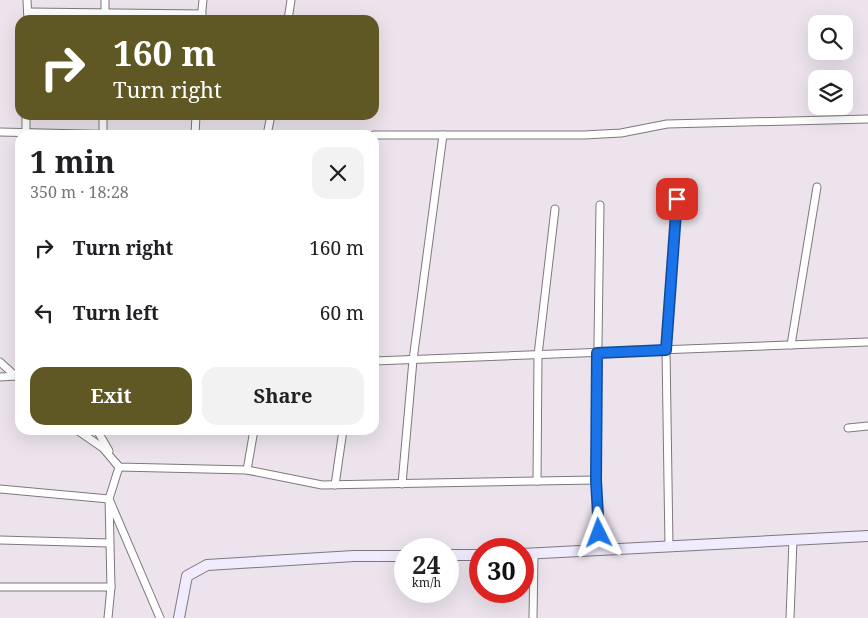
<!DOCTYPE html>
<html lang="en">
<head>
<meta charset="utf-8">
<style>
  body { margin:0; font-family:"Noto Serif",serif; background:#f2f2f2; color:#202124; height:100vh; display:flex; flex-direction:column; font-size:19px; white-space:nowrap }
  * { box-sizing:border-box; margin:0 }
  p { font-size:16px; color:#757577 }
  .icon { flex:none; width:28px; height:28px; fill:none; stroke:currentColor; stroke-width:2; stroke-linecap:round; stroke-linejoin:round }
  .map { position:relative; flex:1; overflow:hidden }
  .details { position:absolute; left:15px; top:130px; width:364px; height:305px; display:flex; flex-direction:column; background:#fff; border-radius:15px; box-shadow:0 5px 20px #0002 }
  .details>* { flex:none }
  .banner { position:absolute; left:15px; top:15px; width:364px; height:105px; border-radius:15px; box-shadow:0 5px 20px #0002; background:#5f5824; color:#fff; overflow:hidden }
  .controls { position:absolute; left:808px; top:15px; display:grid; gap:10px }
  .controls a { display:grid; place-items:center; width:45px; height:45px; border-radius:10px; background:#fff; box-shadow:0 5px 20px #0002; font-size:25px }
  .speed { position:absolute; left:394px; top:538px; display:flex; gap:10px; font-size:25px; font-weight:700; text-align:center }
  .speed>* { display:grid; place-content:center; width:65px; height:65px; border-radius:50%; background:#fff; box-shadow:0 5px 20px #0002; line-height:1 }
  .speed small { font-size:12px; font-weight:400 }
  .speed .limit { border:8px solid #d22; background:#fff; color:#111 }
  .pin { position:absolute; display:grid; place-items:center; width:42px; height:42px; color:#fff; margin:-21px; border-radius:10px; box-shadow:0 2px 8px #0006 }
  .me { position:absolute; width:55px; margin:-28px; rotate:357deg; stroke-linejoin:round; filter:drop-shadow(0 0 4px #0008) }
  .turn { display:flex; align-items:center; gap:18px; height:105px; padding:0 15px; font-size:22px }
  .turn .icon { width:65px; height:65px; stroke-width:2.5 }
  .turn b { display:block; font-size:35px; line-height:42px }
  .round { display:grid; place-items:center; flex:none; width:52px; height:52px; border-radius:15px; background:#f2f2f2 }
  .headline { display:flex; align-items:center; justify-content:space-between; height:85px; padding:0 15px }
  h1 { font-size:30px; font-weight:700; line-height:38px }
  .cta { display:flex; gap:10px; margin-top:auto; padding:10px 15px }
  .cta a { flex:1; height:58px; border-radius:15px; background:#5f5824; color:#fff; font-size:20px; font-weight:700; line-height:58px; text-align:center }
  .cta a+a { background:#f2f2f2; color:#202124 }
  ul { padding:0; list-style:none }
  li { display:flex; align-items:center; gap:15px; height:65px; padding:0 15px }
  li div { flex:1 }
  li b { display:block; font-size:19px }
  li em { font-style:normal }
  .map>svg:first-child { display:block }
</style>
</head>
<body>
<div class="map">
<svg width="868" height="618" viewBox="0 0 868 618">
  <rect width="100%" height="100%" fill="#ece3ec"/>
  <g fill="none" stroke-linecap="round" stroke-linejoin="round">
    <defs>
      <g id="minor">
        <path d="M27,0L28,20"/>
        <path d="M105,0V20"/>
        <path d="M28,12L202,14"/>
        <path d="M201,20L203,0"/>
        <path d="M288,20L291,0"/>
        <path d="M0,132L128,135"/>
        <path d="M26,135V115"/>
        <path d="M103,135V115"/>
        <path d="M195,135L196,115"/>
        <path d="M267,135L271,115"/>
        <path d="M374,135H584L621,133L667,124L868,119"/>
        <path d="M600,205L596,480L600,551"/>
        <path d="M791,345L817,187"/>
        <path d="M374,361L868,342"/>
        <path d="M0,362L20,380"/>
        <path d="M0,377L17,376"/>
        <path d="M848,428L868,426"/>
        <path d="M77,430L103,448L119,467L247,470L322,485L596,480"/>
        <path d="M97,430L109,451"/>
        <path d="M116,463L119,467L109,499L160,618"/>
        <path d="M247,470L254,430"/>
        <path d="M537,481L538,355L555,209"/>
        <path d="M402,484L413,360L443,135"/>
        <path d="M335,485L343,430"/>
        <path d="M0,489L109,499L111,587L108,618"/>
        <path d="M0,540L109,543"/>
        <path d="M669,547L666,350L677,199"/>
        <path d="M0,587H111"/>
        <path d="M533,618L534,554"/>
        <path d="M790,618L793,540"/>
      </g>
      <g id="secondary">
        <path d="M522,554L868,536"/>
        <path d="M448,555H480"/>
        <path d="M179,618L187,576L207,565L354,556H405"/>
      </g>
    </defs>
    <use href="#minor" stroke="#7f777f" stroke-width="9"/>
    <use href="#secondary" stroke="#7f777f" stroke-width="12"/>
    <use href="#minor" stroke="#fff" stroke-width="7"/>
    <use href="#secondary" stroke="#f0ecfd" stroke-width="10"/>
  </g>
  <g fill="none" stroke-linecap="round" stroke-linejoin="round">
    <defs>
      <path id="route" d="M599,533L596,480L597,353L666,350L677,199"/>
    </defs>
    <use href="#route" stroke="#114b97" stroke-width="12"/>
    <use href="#route" stroke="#1a73e8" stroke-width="9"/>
  </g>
</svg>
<div class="controls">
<a><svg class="icon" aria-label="search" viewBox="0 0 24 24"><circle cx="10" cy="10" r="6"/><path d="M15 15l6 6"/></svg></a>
<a><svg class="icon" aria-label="layers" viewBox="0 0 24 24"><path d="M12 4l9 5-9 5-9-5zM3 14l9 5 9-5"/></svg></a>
</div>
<div class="speed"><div>24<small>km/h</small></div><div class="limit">30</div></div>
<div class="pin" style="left:677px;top:199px;background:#d93025"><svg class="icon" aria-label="arrive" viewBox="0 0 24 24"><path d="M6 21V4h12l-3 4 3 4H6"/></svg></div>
<svg class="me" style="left:599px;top:533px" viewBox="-20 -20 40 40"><path d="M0-17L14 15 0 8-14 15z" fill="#1a73e8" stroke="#fff" stroke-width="4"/></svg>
<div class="banner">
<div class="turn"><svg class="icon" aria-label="right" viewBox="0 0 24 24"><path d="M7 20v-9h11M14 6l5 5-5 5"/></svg><div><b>160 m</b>Turn right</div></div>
</div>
<section class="details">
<div class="headline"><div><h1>1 min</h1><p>350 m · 18:28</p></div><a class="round"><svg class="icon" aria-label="close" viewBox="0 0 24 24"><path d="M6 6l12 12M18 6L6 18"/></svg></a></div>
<ul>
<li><svg class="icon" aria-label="right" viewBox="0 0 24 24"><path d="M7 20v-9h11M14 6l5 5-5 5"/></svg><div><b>Turn right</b></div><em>160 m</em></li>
<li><svg class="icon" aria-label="left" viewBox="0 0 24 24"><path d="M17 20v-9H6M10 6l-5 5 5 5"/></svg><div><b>Turn left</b></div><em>60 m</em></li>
</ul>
<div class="cta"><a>Exit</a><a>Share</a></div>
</section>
</div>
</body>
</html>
